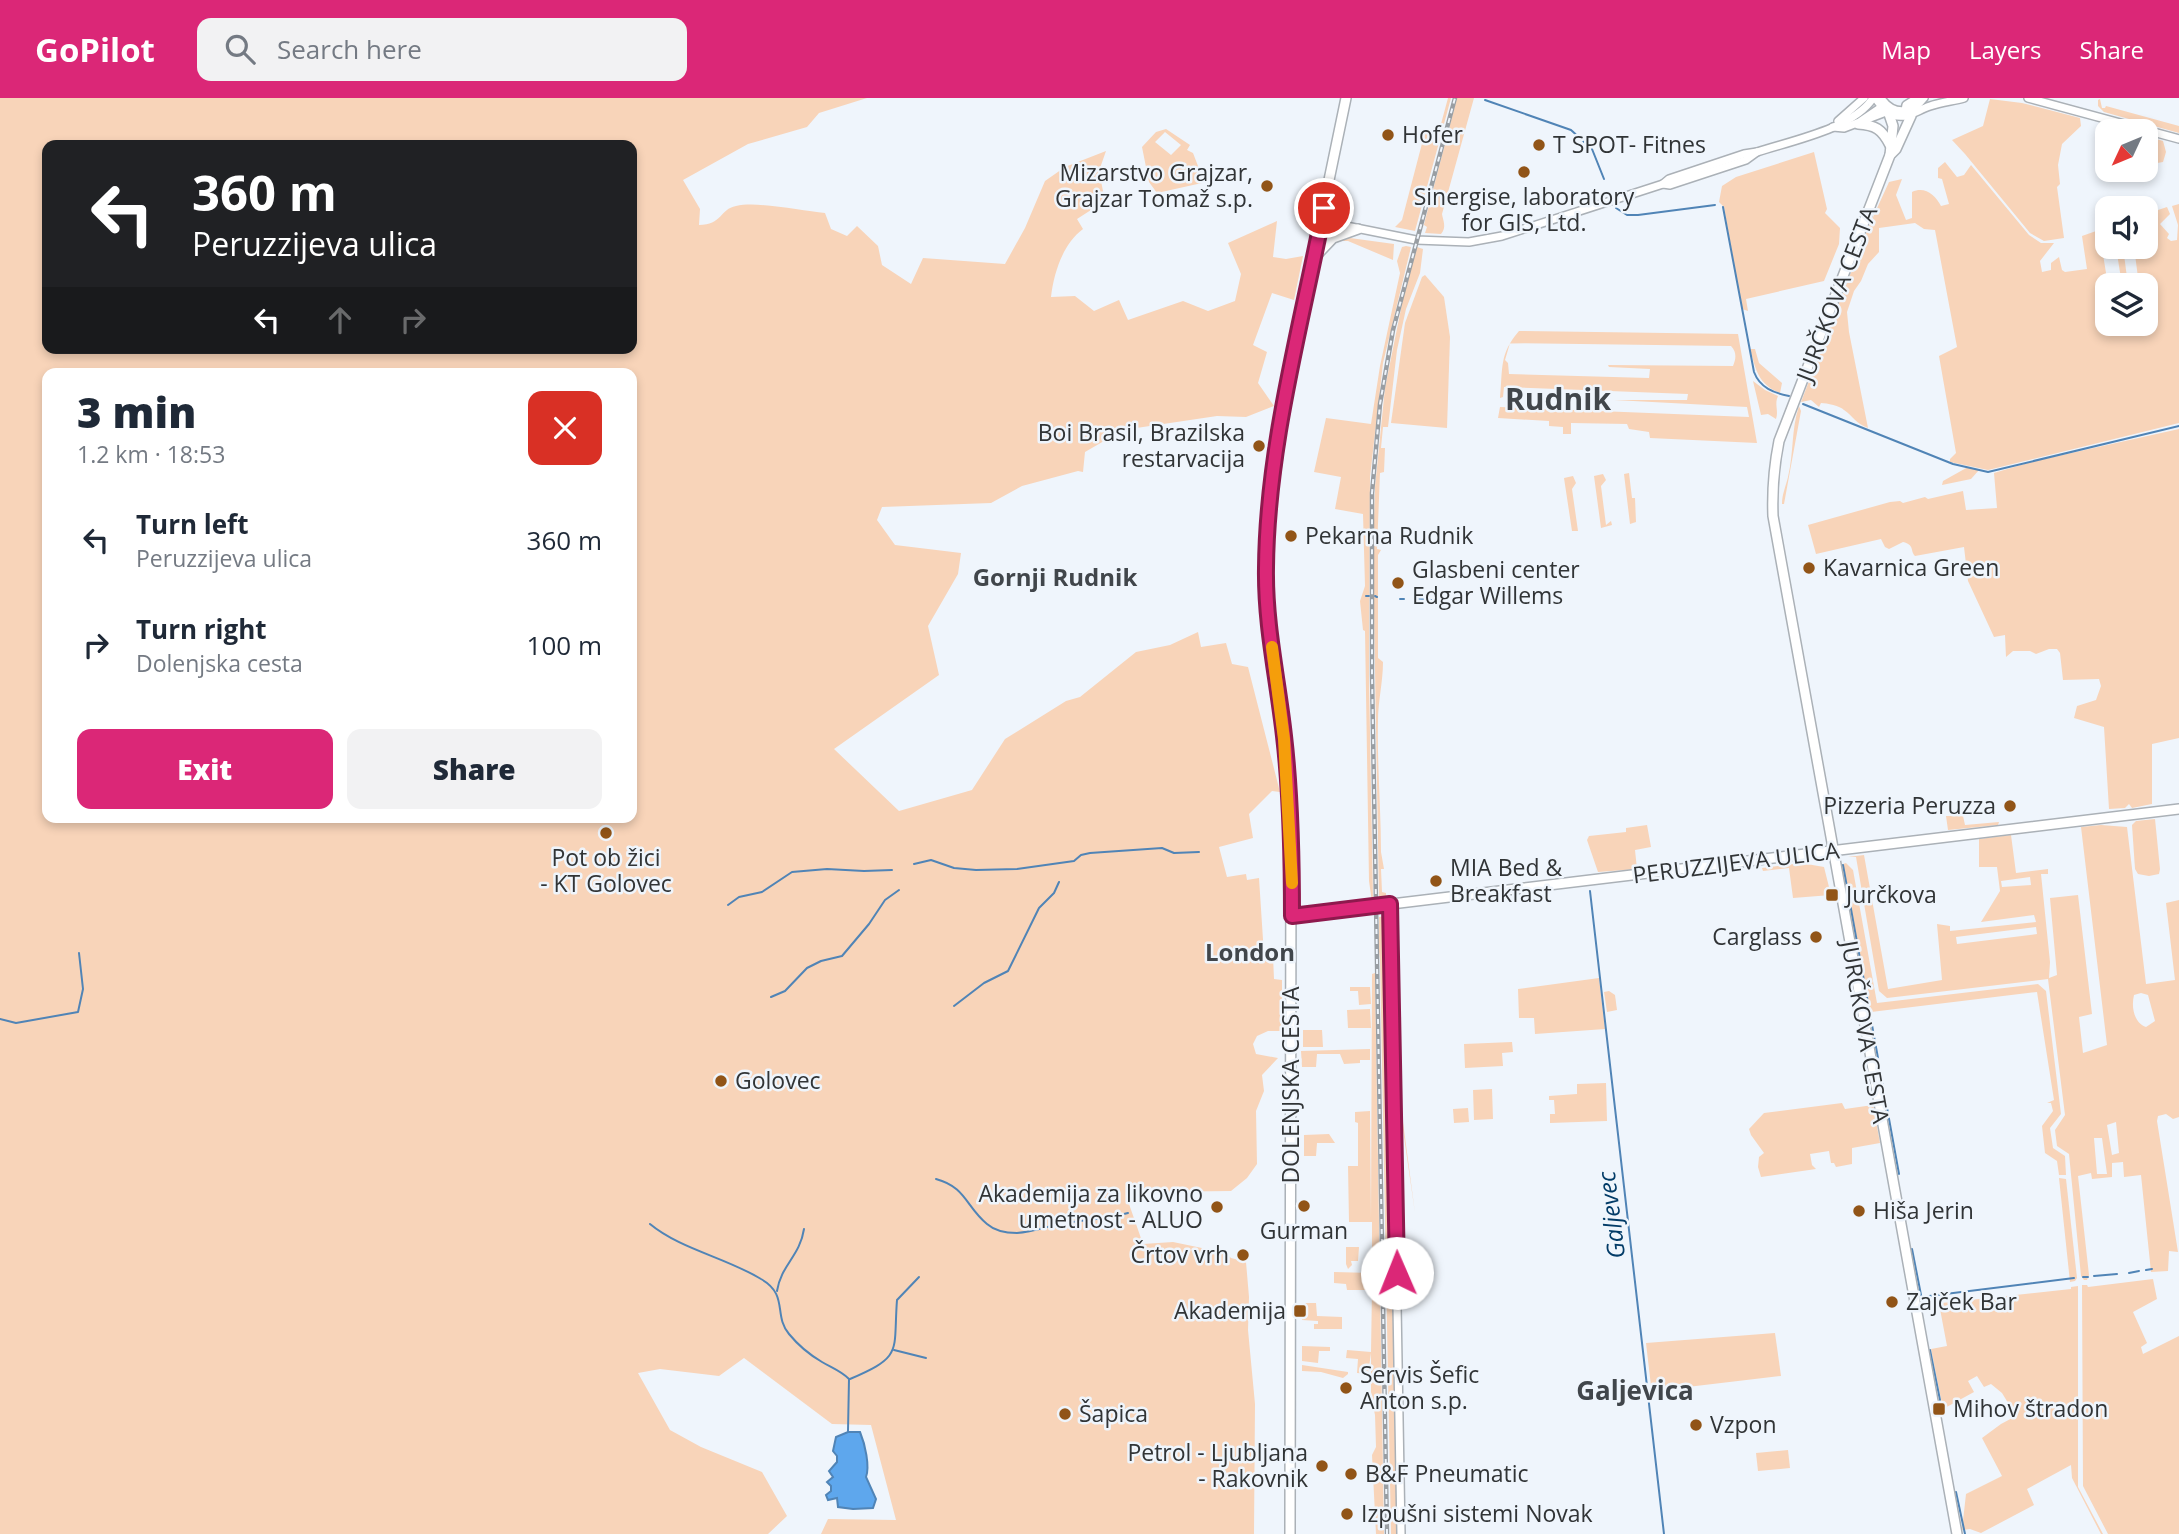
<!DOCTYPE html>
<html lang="en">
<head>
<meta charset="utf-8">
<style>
  body { margin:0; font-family:"Open Sans",sans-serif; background:#f2f2f3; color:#1f2937; height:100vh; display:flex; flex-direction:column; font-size:26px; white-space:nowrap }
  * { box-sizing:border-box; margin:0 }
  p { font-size:23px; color:#747a83 }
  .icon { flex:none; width:38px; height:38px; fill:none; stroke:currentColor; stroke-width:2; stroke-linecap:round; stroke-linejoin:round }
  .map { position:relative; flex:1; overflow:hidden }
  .panel { position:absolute; left:42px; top:270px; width:595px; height:455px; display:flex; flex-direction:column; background:#fff; border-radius:14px; box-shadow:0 4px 10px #0003 }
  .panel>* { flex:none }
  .guide { position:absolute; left:42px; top:42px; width:595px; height:214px; border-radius:14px; box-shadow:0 4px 10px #0003; background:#202124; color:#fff; overflow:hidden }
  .needle { width:46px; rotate:226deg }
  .fabs { position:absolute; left:2095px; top:21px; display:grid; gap:14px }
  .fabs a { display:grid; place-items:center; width:63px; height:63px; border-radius:14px; background:#fff; box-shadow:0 4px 10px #0003; font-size:35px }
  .pin { position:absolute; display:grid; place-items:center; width:60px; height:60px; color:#fff; margin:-30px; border:4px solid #fff; border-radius:50%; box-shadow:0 2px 7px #0007 }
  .me { position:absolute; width:77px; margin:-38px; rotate:359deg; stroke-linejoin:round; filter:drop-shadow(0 0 5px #0008) }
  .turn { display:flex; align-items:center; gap:24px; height:147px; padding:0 35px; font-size:32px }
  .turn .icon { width:91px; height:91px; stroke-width:2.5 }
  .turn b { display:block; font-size:49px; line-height:60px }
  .lanes { display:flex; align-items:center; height:66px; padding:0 35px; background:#0003; justify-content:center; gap:35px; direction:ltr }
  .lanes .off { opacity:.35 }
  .round { display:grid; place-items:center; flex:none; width:74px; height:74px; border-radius:14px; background:#f2f2f3 }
  .head { display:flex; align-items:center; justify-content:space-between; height:119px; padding:0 35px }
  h1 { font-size:42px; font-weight:800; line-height:52px }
  .primary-button { display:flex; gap:14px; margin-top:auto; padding:14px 35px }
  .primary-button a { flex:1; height:80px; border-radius:14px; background:#db2777; color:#fff; font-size:28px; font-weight:800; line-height:80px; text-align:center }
  .primary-button a+a { background:#f2f2f3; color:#1f2937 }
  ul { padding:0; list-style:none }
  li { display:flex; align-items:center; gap:21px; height:105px; padding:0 35px }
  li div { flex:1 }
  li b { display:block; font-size:26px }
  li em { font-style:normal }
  header { display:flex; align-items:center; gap:42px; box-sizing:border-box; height:98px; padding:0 35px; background:#db2777; color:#fff }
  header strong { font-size:33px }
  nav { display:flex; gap:38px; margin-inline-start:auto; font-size:24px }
  .search { width:490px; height:63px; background:#f2f2f3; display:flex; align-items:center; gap:18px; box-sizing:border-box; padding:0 24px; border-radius:14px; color:#747a83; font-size:26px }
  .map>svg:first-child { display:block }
</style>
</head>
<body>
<header>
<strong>GoPilot</strong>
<div class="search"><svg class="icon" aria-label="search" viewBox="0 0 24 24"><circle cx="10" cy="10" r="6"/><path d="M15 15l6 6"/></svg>Search here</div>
<nav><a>Map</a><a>Layers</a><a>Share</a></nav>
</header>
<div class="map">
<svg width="2179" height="1436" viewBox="0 0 2179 1436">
  <rect width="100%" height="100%" fill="#eff5fc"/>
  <g fill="#f8d4b9" fill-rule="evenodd">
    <path d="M0,0H867L819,15L807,29L748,46L683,82L700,111L699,127C722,127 720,111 736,108C758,103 802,113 825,115L831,131L847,138L857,128L878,148L882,167L911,186L923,160L1005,166L1025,130L1045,83L1065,69L1106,53L1099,73L1105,103L1077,121L1083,131C1063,146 1054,174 1051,199L1075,198L1094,213L1119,202L1128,222L1183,203L1208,213L1235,203L1241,176L1228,145L1277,123L1273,159L1286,161L1303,158L1294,202L1272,195L1253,247L1267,254L1258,285L1274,308L1246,319L1217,318L1123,332L1085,354L1083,374L1078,373L1022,388L991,405L882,409L877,422L895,447L961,455L958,476L928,528L939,577L834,651L899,713L972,692L1005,641L1066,603L1080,599L1136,554L1170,547L1198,534L1201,549L1226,545L1232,566L1248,569L1280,694L1272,693L1249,716L1253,740L1219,749L1227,779L1246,776L1247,782L1259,780L1264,857L1273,858L1274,881L1282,882V933H1268L1257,938L1253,946L1256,956L1278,960L1262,977L1264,993L1256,1013L1257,1066L1247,1080L1231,1093L1147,1094L1129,1106L1143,1146L1173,1144L1226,1155L1231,1160L1246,1164L1249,1199L1248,1232L1255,1306L1254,1436H821L828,1421L896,1422L871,1327L832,1326L744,1260L719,1278L660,1271L638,1275L670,1332L701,1349L762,1374L787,1418L768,1436H0ZM47,47H632V250H47ZM47,275H632V719H47Z"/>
    <path d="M1448,0H1451L1415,133L1395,129L1402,122L1425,34L1438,37Z"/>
    <path d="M1457,0H1474L1442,116C1443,123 1447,129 1441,136L1425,135L1427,129L1424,127L1422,134Z"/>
    <path d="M1990,1L2022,5L2080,20L2081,28L2062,46L2058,67L2060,86L2057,89L2064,140L2044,143L2030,135L1965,56L1952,42L1983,28Z"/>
    <path d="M2100,1L2102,10H2105L2106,8L2179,28V35L2104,14L2098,8V2Z"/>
    <path d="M1166,31L1190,47L1187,52L1193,55L1203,81L1202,85L1157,95L1149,84L1142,49L1156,34ZM1165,34L1181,47L1171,57L1155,44Z"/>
    <path d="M2146,38L2163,43L2166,54L2163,64L2146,67Z"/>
    <path d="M1814,54L1827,111L1825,115L1840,130L1839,146L1824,183L1746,201L1748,213L1742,211L1724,109L1719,104L1722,88L1736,79Z"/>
    <path d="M1945,64L1957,79L1964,77L1971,67L2029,137L2041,145H2054L2040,163L2042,174L2051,172V165L2059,159L2062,172L2065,174L2087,171L2082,138L2099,132L2108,187L2107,226H2146V187H2139L2134,149H2146V116L2167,109L2170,116L2160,126L2169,136L2167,140L2171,143L2177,142L2178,127L2172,108L2179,106V325L1988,372L1950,364V361L1956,355L1939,258L1957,249L1935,132L1924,131L1915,125L1879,130V154L1868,166L1861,183L1854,193L1847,214L1849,234L1868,330C1855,325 1854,319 1844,312C1840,308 1827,305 1821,305L1819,309L1811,302L1801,304L1868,130L1889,84L1902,81L1896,97L1906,122L1912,120V94C1925,88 1935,97 1941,108L1949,106L1942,81L1938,80V70Z"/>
    <path d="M1350,140L1394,146L1393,162L1348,143H1341Z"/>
    <path d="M1406,148L1411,149L1383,265L1370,379L1369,579L1373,801L1379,842V819L1387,818L1389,918L1415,1115L1389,935L1397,1436H1391L1380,861L1374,816L1339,820V818L1373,811L1369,783L1365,533L1363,532L1360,503L1365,488L1363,416L1335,411L1341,379L1314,374L1326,320L1371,326L1380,268L1400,175L1397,163L1402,149Z"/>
    <path d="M1417,149L1423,151L1420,175L1406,211L1397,252L1388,329H1383L1381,350H1385L1384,374L1380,375L1377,451L1381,452L1378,457V560L1383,564C1383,584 1378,603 1378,623C1377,667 1381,710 1381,754L1384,771H1381L1382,794L1386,795V797L1385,801H1379L1373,457L1375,389L1385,290L1403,201Z"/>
    <path d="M2116,149H2123L2128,187H2122Z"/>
    <path d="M1425,177L1444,199L1450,239L1447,330L1391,325L1405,225L1422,179Z"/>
    <path d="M1519,233L1738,236L1757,345L1650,340L1649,334L1629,331L1627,326L1571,325V336H1563V329L1549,328V323L1498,320L1500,309L1749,319L1747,309L1614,302H1687L1688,296L1504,289L1503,299L1500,300C1503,270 1499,256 1519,233ZM1510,245L1731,248C1737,254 1736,261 1733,268L1608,267L1609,269L1650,271L1649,280L1509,276L1508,265L1505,262Z"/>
    <path d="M1750,251H1755L1759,265L1782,285L1780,295C1758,286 1756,272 1750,251Z"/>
    <path d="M1753,283L1765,292L1778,298C1774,306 1779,313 1776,321L1768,316L1761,317Z"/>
    <path d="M1799,308L1801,313L1784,406H1782C1782,396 1786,388 1788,379C1794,354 1791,332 1799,308Z"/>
    <path d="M2179,331V640L2152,646V706L2132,710L2129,706L2125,710L2109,711L2104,629L2074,620L2077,608L2096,602L2101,588L2099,581L2063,582L2060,555L2057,551H2049L2036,556L2030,553H2013L2006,559L2005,537L1994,539L1968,483L1964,449L1915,458C1910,453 1915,447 1903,444L1889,451L1885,449L1881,441L1816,456L1808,427L1890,404L1900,403L1903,405L1925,399L1928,401L1963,393L1966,412L1997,410L1994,375L2031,364Z"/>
    <path d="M1968,369L1979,372L1971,381L1942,387L1943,383Z"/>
    <path d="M1629,375L1632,400H1635L1636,424L1630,426L1624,376Z"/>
    <path d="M1603,376L1606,382L1601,388L1606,427L1611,423L1612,427L1601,430L1594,378Z"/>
    <path d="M1573,378L1576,385L1572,391L1578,433H1572L1564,380Z"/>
    <path d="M1946,718H1963L1965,727L1999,724L1998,727L1948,732Z"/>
    <path d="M2155,721L2160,771L2159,776L2149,778L2138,776L2135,771L2132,727L2136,723Z"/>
    <path d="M1647,727L1651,749L1635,752L1637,771L1598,774L1587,742L1589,738L1626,734V730Z"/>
    <path d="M2101,727L2127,729L2146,886L2175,882L2166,805L2179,802V1019L2173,1021L2166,1016L2158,1018L2157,1023L2178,1154L2169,1153L2168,1173L2151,1174L2141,1077L2124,1079L2123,1064L2112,1065V1079L2092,1081L2091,1075L2078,1078L2089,1177L2087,1182H2084L2081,1178L2069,1056L2057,1048L2055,1032L2065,1017L2048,881L1887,900L1879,893L1856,759H1848L1864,757L1888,891L1942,882L1937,826L1950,828V833L2036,824L2034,817L1981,824L2000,793L1997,769H1979V741L2011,737L2016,775L2048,771V776H2041L2050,864L2049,880L2057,877L2050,800L2078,797L2092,916L2079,919L2083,955L2107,947L2081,729ZM2030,779L2031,787L2002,789L2001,783ZM2036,829L2037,836L1957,846L1956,839ZM2141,895L2148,897L2155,923L2146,929C2134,925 2131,909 2134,897ZM2116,1024L2119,1055L2112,1057L2107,1027ZM2094,1040H2102L2107,1076H2097Z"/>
    <path d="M1801,765L1824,769L1831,797L1793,800L1789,770L1763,773L1762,770Z"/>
    <path d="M1846,765L1853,772L1877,905L2038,886L2046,893L2061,1016L2050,1030L2053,1050L2065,1058L2066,1077H2059L2057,1063L2045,1055L2042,1028L2053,1013L2051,1005H2047L2054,1002L2037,894L1871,914L1841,774L1840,767Z"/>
    <path d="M1375,875L1384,1436H1376L1372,1357L1376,1349L1375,1317L1371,1299V1255L1368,1276L1357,1275L1358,1261L1346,1260L1347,1252L1371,1254L1372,1192H1347L1346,1186L1334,1185V1174L1372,1175V1124H1349L1348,1068H1358V1025L1355,1024V1014L1370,1013L1371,1122L1372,876Z"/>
    <path d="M1599,880L1605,931L1535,936L1534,920H1519L1518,891Z"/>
    <path d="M1350,889H1370L1371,906L1359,907L1358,893H1350Z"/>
    <path d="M1609,893L1615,897L1617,912L1607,914L1604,894Z"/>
    <path d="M1370,911L1371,930H1348L1347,912Z"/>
    <path d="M1303,932H1322L1323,949H1303Z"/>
    <path d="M1512,944L1513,954L1502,955L1503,968L1465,970L1464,946Z"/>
    <path d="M1370,951V962H1360V965L1344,966L1340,956H1317L1316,969H1302L1301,953Z"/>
    <path d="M1606,985L1607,1023L1550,1025V1016H1555L1554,1002H1549V998L1577,996V986Z"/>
    <path d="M1492,991L1493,1021L1474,1022L1473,992Z"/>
    <path d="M1842,1005L1845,1011L1873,1007L1880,1045L1852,1050V1066L1836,1069L1834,1065H1831L1829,1053L1810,1056L1812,1067L1816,1071L1761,1079L1758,1069L1759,1059L1764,1055L1751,1037L1749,1031L1764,1015Z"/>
    <path d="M1468,1010L1469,1024L1454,1025L1453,1011Z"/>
    <path d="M1329,1036L1335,1045H1317L1316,1058H1304V1037Z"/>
    <path d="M2059,1080L2066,1081L2077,1180L2075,1183L2070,1184Z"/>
    <path d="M1346,1149H1359L1358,1163H1351L1352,1167L1348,1171L1346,1166Z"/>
    <path d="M2153,1181L2157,1201L2133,1214L2147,1245L2141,1249L2143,1256L2179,1238V1436H2108L2083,1388L2082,1187H2087L2088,1189Z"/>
    <path d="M2078,1188V1389L2103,1436H2101L2072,1380L2071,1367L2027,1391L2034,1407L1981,1435L1970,1431L1962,1432L1966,1396L2002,1378L1982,1340L2001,1326L2016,1318L2002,1295L1991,1286L1984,1289L1977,1278L1968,1283L1974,1294L1943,1311L1931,1251L1947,1248L1940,1211L1942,1210V1205L2071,1191V1189Z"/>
    <path d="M1302,1205H1316L1317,1218L1342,1219V1231H1314V1226H1318V1223L1302,1222Z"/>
    <path d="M1775,1235L1781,1278L1679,1290L1651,1288L1646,1245Z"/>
    <path d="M1302,1248L1330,1249V1253H1319L1318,1265L1302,1263Z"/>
    <path d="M1302,1267L1348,1274V1276L1343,1280L1321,1274L1302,1273Z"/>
    <path d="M1788,1352L1790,1370L1758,1373L1756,1355Z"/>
  </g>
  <path fill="#5ea7ed" stroke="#5084b6" stroke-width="2" d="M848,1334H860C865,1346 870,1368 866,1379L876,1401L873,1410L853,1411L838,1409L837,1400L828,1402L826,1397L831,1393V1388L827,1384L833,1379L829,1373L837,1364V1358L833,1353L836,1339Z"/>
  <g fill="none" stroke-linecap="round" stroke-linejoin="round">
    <g stroke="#5084b6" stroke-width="2">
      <path d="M1485,2L1571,32L1592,51L1604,81"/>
      <path d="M1723,109L1754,274C1760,290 1774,295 1789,298"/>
      <path d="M1616,110L1627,117H1638L1715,107"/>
      <path d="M1803,306L1953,366L1988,374L2179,328"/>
      <path d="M1366,498H1369"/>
      <path d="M1375,498L1377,499"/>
      <path d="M1413,500L1431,502"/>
      <path d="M1400,501H1404"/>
      <path d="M914,766L931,762L954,770L976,772L1017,771L1074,763L1081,757L1090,755L1162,750L1174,755L1199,754"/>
      <path d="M1843,767L1899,1076"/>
      <path d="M1590,793L1664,1436"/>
      <path d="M728,807L739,799L762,794L792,774L827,771L864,773L892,772"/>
      <path d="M771,899L785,893L807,870L821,863L842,858L869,826L885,802L899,792"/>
      <path d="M954,908L984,885L1008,873L1039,810L1054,795L1059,784"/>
      <path d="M0,921L16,925L78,914L83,891L79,855"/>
      <path d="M936,1081C966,1089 966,1109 987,1126C995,1133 1006,1135 1017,1135C1032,1134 1049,1128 1064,1125C1086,1122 1107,1121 1128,1115"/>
      <path d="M650,1126C680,1151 727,1160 761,1181C789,1197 773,1217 789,1236C798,1247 810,1257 822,1264C832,1270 841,1273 849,1281L848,1333"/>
      <path d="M1912,1151L1922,1202"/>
      <path d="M2146,1172L2152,1171"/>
      <path d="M2129,1175L2139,1173"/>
      <path d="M2094,1178L2117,1176"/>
      <path d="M2083,1179H2088"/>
      <path d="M777,1193C781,1167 800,1158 804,1131"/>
      <path d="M1921,1199L2074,1180"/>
      <path d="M894,1252L926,1260"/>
      <path d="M1930,1252L1940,1302"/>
      <path d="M850,1281C904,1258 893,1254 897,1202L919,1179"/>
      <path d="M1956,1394L1965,1436"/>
    </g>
    <defs>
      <g id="minor">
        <path d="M1875,0L1886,14C1904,24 1913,14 1930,8C1941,4 1953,3 1964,0"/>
        <path d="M1881,0C1893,18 1912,16 1924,0"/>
        <path d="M2028,0L2179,41"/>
        <path d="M1904,18L1906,7L1917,0"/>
        <path d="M1838,23L1864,0"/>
        <path d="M1861,23L1883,8"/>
        <path d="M1833,29L1844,30L1886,14"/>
        <path d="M1663,86L1670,87L1746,62L1757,54"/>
        <path d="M1321,123L1416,142L1469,144L1502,138L1663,86L1669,81L1744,56L1757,54C1790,43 1853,31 1873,0"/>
        <path d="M1390,806L1401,1436"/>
      </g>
      <g id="major">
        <path d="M1889,16L1893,28L1890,57"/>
        <path d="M1911,18L1896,51L1890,57L1779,343C1774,368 1772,392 1773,418L1957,1436"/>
        <path d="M1858,26C1875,27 1882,31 1890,47"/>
        <path d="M1314,160L1333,140L1358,131"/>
        <path d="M1292,818L2179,711"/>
        <path d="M1290,1436L1291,739L1285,641L1267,509V436L1289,275L1346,0"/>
      </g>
    </defs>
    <use href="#minor" stroke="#abb1b7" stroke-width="10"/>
    <use href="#major" stroke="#abb1b7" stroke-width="12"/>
    <use href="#minor" stroke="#fff" stroke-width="7"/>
    <use href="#major" stroke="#fff" stroke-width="9"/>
    <defs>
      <path id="rail" d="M1387,1436L1372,577V395L1380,306L1393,232L1455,0"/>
    </defs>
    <use href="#rail" stroke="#999ea3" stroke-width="4.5"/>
    <use href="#rail" stroke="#eff5fc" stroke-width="2" stroke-dasharray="5" stroke-linecap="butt"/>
  </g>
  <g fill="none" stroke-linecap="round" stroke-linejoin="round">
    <defs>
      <path id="route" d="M1324,110C1301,229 1267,349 1266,470C1265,527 1278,583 1284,638C1291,698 1292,758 1292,818L1390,806L1397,1175"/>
    </defs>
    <use href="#route" stroke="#8e194d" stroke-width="18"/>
    <use href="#route" stroke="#db2777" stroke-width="12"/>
    <path stroke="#f59e0b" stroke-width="12" d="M1272,549L1284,641L1292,785"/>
  </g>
  <g fill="#915417" stroke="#eff5fc" stroke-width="2.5">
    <circle cx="1388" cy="37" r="7"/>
    <circle cx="1539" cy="47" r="7"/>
    <circle cx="1524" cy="74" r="7"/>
    <circle cx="1267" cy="88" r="7"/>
    <circle cx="1259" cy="348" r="7"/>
    <circle cx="1291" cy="438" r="7"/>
    <circle cx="1809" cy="470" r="7"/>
    <circle cx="1398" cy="485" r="7"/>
    <circle cx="2010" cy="708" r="7"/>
    <circle cx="606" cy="735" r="7"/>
    <circle cx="1436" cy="783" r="7"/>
    <rect x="1825" y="790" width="14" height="14" rx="3.5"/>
    <circle cx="1816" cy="839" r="7"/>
    <circle cx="721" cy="983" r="7"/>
    <circle cx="1304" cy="1108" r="7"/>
    <circle cx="1217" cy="1109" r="7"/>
    <circle cx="1859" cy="1113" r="7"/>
    <circle cx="1243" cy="1157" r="7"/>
    <circle cx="1892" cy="1204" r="7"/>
    <rect x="1293" y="1206" width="14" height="14" rx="3.5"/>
    <circle cx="1346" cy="1290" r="7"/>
    <rect x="1932" y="1304" width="14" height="14" rx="3.5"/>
    <circle cx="1065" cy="1316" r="7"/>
    <circle cx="1696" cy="1327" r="7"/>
    <circle cx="1322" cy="1368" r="7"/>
    <circle cx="1351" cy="1376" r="7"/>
    <circle cx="1347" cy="1416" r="7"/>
  </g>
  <g text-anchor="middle" stroke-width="5" stroke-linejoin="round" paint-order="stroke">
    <g font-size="23" fill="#313436" stroke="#eff5fc" text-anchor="start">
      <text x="1402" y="45">Hofer</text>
      <text x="1553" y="55">T SPOT- Fitnes</text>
      <text x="1253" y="83" text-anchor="end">Mizarstvo Grajzar,<tspan x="1253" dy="26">Grajzar Tomaž s.p.</tspan></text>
      <text x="1524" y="107" text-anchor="middle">Sinergise, laboratory<tspan x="1524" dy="26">for GIS, Ltd.</tspan></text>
      <text x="1245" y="343" text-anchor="end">Boi Brasil, Brazilska<tspan x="1245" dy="26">restarvacija</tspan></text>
      <text x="1305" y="446">Pekarna Rudnik</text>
      <text x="1823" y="478">Kavarnica Green</text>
      <text x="1412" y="480">Glasbeni center<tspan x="1412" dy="26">Edgar Willems</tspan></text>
      <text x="1996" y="716" text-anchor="end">Pizzeria Peruzza</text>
      <text x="606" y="768" text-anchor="middle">Pot ob žici<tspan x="606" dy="26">- KT Golovec</tspan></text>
      <text x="1450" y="778">MIA Bed &amp;<tspan x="1450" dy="26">Breakfast</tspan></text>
      <text x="1846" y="805">Jurčkova</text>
      <text x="1802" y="847" text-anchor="end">Carglass</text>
      <text x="735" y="991">Golovec</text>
      <text x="1203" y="1104" text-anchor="end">Akademija za likovno<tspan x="1203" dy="26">umetnost - ALUO</tspan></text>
      <text x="1873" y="1121">Hiša Jerin</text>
      <text x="1304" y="1141" text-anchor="middle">Gurman</text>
      <text x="1229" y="1165" text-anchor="end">Črtov vrh</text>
      <text x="1906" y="1212">Zajček Bar</text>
      <text x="1286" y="1221" text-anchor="end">Akademija</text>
      <text x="1360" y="1285">Servis Šefic<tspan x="1360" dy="26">Anton s.p.</tspan></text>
      <text x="1953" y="1319">Mihov štradon</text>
      <text x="1079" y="1324">Šapica</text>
      <text x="1710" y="1335">Vzpon</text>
      <text x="1308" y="1363" text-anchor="end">Petrol - Ljubljana<tspan x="1308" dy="26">- Rakovnik</tspan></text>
      <text x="1365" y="1384">B&amp;F Pneumatic</text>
      <text x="1361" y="1424">Izpušni sistemi Novak</text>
    </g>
    <g font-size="23" fill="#313436" stroke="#eff5fc">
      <text transform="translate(1837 196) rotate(-69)" y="8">JURČKOVA CESTA</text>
      <text transform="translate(1736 765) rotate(-7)" y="8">PERUZZIJEVA ULICA</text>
      <text transform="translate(1865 934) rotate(80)" y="8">JURČKOVA CESTA</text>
      <text transform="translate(1291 987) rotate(-90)" y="8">DOLENJSKA CESTA</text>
    </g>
    <g font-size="24" font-weight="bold" fill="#41464b" stroke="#eff5fc">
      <text x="1055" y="488">Gornji Rudnik</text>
      <text x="1250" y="863">London</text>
    </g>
    <g font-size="24" font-style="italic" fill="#023b67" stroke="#eff5fc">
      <text transform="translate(1612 1117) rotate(-97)" y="8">Galjevec</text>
    </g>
    <g font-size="26" font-weight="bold" fill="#41464b" stroke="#eff5fc">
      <text x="1635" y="1302">Galjevica</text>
    </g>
    <g font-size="30" font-weight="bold" fill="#41464b" stroke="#eff5fc">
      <text x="1558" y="312">Rudnik</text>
    </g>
  </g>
</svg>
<div class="fabs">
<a><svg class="needle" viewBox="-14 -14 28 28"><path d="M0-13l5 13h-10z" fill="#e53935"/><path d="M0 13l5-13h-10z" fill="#747a83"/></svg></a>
<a><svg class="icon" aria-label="sound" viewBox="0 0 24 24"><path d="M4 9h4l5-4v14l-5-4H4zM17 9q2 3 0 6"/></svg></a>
<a><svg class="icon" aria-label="layers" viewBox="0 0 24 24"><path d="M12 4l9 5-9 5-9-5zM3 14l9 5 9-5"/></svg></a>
</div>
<div class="pin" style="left:1324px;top:110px;background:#d93025"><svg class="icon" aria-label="arrive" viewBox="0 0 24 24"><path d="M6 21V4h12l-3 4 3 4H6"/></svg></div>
<svg class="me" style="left:1397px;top:1175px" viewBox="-20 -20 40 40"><circle r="19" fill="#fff"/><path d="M0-13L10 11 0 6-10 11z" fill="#db2777"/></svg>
<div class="guide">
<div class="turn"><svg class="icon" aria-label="left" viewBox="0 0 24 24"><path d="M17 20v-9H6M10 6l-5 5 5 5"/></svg><div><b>360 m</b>Peruzzijeva ulica</div></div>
<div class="lanes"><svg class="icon" aria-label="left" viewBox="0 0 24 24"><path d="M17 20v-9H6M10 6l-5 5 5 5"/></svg><svg class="icon off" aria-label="ahead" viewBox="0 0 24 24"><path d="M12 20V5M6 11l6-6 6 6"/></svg><svg class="icon off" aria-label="right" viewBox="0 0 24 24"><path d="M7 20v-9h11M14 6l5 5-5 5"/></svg></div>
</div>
<section class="panel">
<div class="head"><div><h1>3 min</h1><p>1.2 km · 18:53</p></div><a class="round" style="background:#d93025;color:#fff"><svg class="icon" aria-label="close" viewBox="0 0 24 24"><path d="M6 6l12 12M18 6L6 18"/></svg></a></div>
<ul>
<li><svg class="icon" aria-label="left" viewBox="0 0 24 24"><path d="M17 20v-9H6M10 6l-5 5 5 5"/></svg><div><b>Turn left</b><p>Peruzzijeva ulica</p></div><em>360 m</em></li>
<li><svg class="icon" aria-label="right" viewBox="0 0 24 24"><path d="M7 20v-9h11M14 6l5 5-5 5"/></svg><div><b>Turn right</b><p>Dolenjska cesta</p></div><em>100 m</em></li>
</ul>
<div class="primary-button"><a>Exit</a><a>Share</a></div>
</section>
</div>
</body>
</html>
